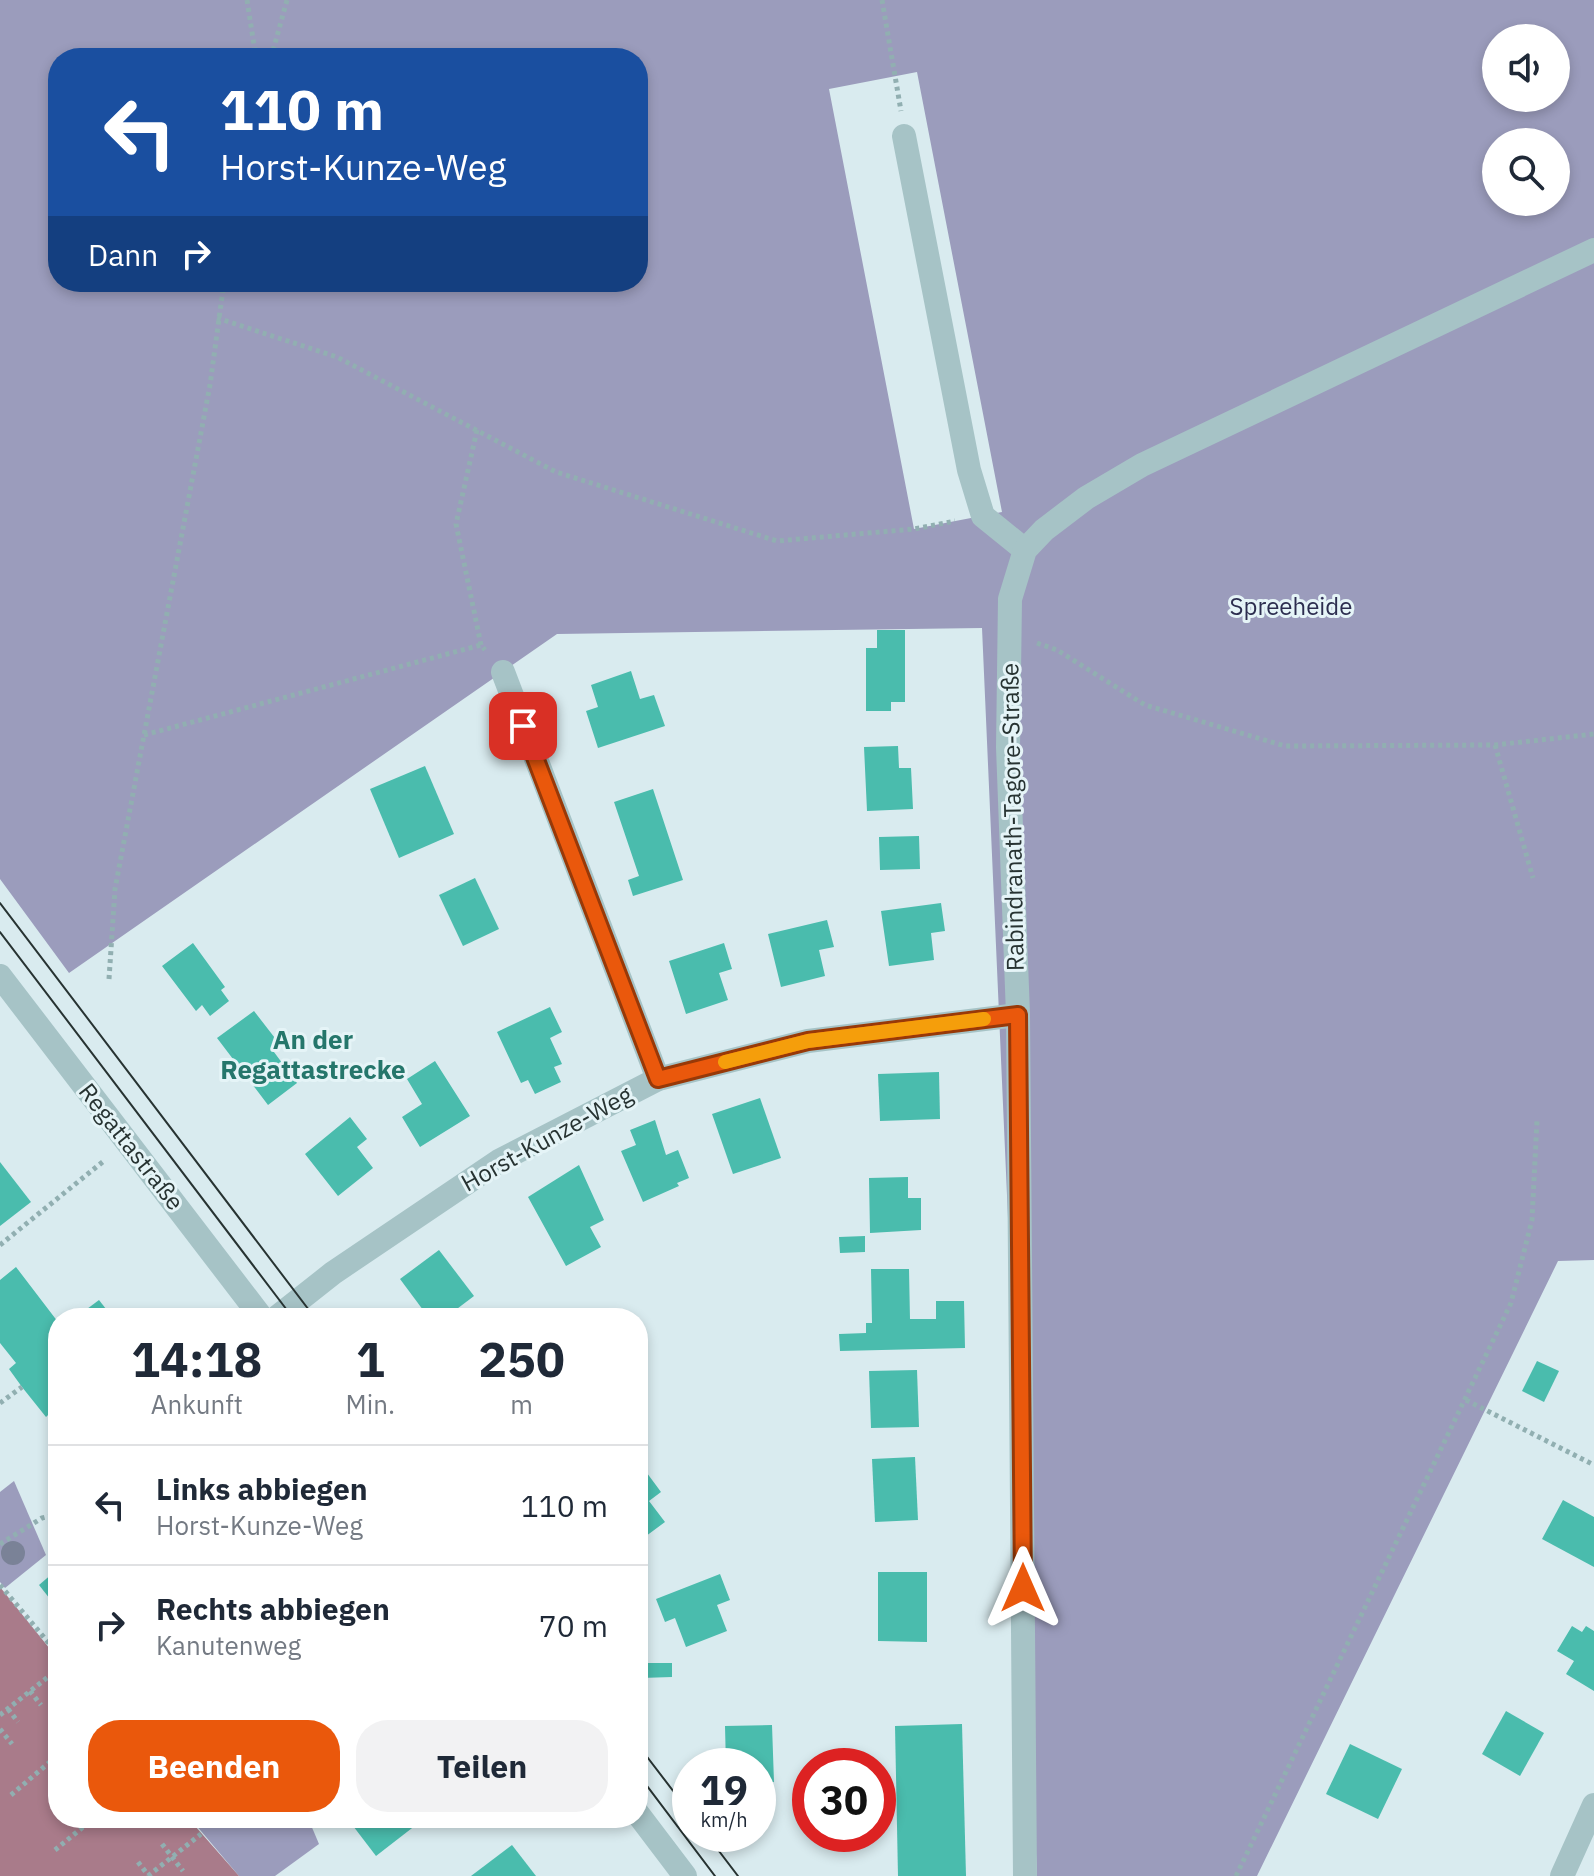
<!DOCTYPE html>
<html lang="de">
<head>
<meta charset="utf-8">
<style>
  body { margin:0; font-family:"IBM Plex Sans",sans-serif; background:#f2f2f3; color:#1f2937; height:100vh; display:flex; flex-direction:column; font-size:30px; white-space:nowrap }
  * { box-sizing:border-box; margin:0 }
  p { font-size:26px; color:#747a83 }
  .icon { flex:none; width:44px; height:44px; fill:none; stroke:currentColor; stroke-width:2; stroke-linecap:round; stroke-linejoin:round }
  .map { position:relative; flex:1; overflow:hidden }
  .sheet { position:absolute; left:48px; top:1308px; width:600px; height:520px; display:flex; flex-direction:column; background:#fff; border-radius:32px; box-shadow:0 4px 12px #0003 }
  .sheet>* { flex:none }
  .banner { position:absolute; left:48px; top:48px; width:600px; height:244px; border-radius:32px; box-shadow:0 4px 12px #0003; background:#1a4fa0; color:#fff; overflow:hidden }
  .controls { position:absolute; left:1482px; top:24px; display:grid; gap:16px }
  .controls a { display:grid; place-items:center; width:88px; height:88px; border-radius:50%; background:#fff; box-shadow:0 4px 12px #0003; font-size:40px }
  .speed { position:absolute; left:672px; top:1748px; display:flex; gap:16px; font-size:40px; font-weight:700; text-align:center }
  .speed>* { display:grid; place-content:center; width:104px; height:104px; border-radius:50%; background:#fff; box-shadow:0 4px 12px #0003; line-height:1 }
  .speed small { font-size:20px; font-weight:400 }
  .speed .limit { border:12px solid #d22; background:#fff; color:#111 }
  .pin { position:absolute; display:grid; place-items:center; width:68px; height:68px; color:#fff; margin:-34px; border-radius:16px; box-shadow:0 4px 12px #0006 }
  .me { position:absolute; width:88px; margin:-44px; rotate:0deg; stroke-linejoin:round; filter:drop-shadow(0 0 6px #0008) }
  .turn { display:flex; align-items:center; gap:28px; height:168px; padding:0 40px; font-size:36px }
  .turn .icon { width:104px; height:104px; stroke-width:2.5 }
  .turn b { display:block; font-size:56px; line-height:68px }
  .then { display:flex; align-items:center; height:76px; padding:0 40px; background:#0003; gap:16px; font-size:30px }
  .eta { display:flex; justify-content:space-evenly; align-items:center; height:136px; text-align:center }
  .eta b { font-size:48px; font-weight:800; line-height:56px }
  .cta { display:flex; gap:16px; margin-top:auto; padding:16px 40px }
  .cta a { flex:1; height:92px; border-radius:32px; background:#ea580c; color:#fff; font-size:32px; font-weight:800; line-height:92px; text-align:center }
  .cta a+a { background:#f2f2f3; color:#1f2937 }
  ul { padding:0; list-style:none }
  li { display:flex; align-items:center; gap:24px; height:120px; padding:0 40px; border-top:2px solid #e0e1e3 }
  li div { flex:1 }
  li b { display:block; font-size:30px }
  li em { font-style:normal }
  .map>svg:first-child { display:block }
</style>
</head>
<body>
<div class="map">
<svg width="1594" height="1876" viewBox="0 0 1594 1876">
  <rect width="100%" height="100%" fill="#d9ebef"/>
  <g fill="#9b9cbc" fill-rule="evenodd">
    <path d="M0,0H1594V1260L1558,1261L1257,1876H1037L982,628L557,634L69,973L0,879ZM1496,38H1556V98H1496ZM58,58H638V282H58ZM917,72L1002,512L914,529L829,89ZM1496,142H1556V202H1496Z"/>
    <path d="M14,1481L46,1555L5,1588L0,1582V1492Z"/>
    <path d="M190,1818H308L319,1844L275,1876H239Z"/>
  </g>
  <path fill="#a97b8a" d="M0,1587L58,1659V1818H188L239,1876H0Z"/>
  <g fill="#4abcad">
    <path d="M877,630H905V702H891V711H866V648H877Z"/>
    <path d="M631,671L640,699L654,695L665,726L598,748L586,711L598,707L591,685Z"/>
    <path d="M898,746L899,768H911L913,809L867,811L864,747Z"/>
    <path d="M425,766L454,834L399,858L370,789Z"/>
    <path d="M653,789L683,880L633,896L628,880L639,876L614,802Z"/>
    <path d="M919,836L920,869L880,870L879,837Z"/>
    <path d="M475,878L499,929L463,946L439,895Z"/>
    <path d="M941,903L945,931L931,933L934,960L889,966L881,911Z"/>
    <path d="M827,920L834,947L819,950L825,976L781,987L768,934Z"/>
    <path d="M193,943L225,987L221,990L229,1001L210,1016L202,1005L196,1011L162,966Z"/>
    <path d="M724,943L732,969L719,973L728,1000L686,1014L669,961Z"/>
    <path d="M550,1007L562,1032L550,1038L562,1064L554,1067L561,1082L535,1094L528,1080L521,1083L497,1032Z"/>
    <path d="M254,1011L278,1042L271,1048L297,1083L268,1105L217,1038Z"/>
    <path d="M435,1061L470,1116L420,1147L402,1117L422,1104L407,1079Z"/>
    <path d="M939,1072L940,1119L880,1121L878,1074Z"/>
    <path d="M760,1098L781,1158L733,1174L712,1114Z"/>
    <path d="M350,1117L367,1139L357,1147L373,1168L338,1196L305,1154Z"/>
    <path d="M655,1120L666,1155L678,1150L689,1178L677,1183L679,1186L643,1202L621,1151L636,1145L630,1130Z"/>
    <path d="M0,1162L31,1202L0,1226Z"/>
    <path d="M579,1165L604,1220L590,1227L601,1247L566,1266L528,1197Z"/>
    <path d="M908,1177V1198H921V1230L870,1233L869,1178Z"/>
    <path d="M865,1236V1252L840,1253L839,1237Z"/>
    <path d="M439,1250L474,1296L445,1318H429L400,1279Z"/>
    <path d="M16,1267L58,1322V1418L52,1411L46,1417L22,1387L9,1369L16,1363L0,1343V1280Z"/>
    <path d="M871,1269H909L910,1319H936V1301H964L965,1348L840,1351L839,1334L866,1333V1323H872Z"/>
    <path d="M99,1300L113,1318H75Z"/>
    <path d="M1537,1361L1559,1371L1544,1402L1522,1391Z"/>
    <path d="M917,1370L919,1427L871,1428L869,1371Z"/>
    <path d="M915,1457L918,1520L875,1522L872,1459Z"/>
    <path d="M644,1469L661,1492L649,1501L665,1522L638,1542V1474Z"/>
    <path d="M1563,1500L1594,1517V1567L1542,1539Z"/>
    <path d="M878,1572H927V1642L878,1641Z"/>
    <path d="M53,1573L58,1579V1593L50,1599L39,1585Z"/>
    <path d="M720,1574L730,1600L717,1605L727,1631L686,1647L675,1618L665,1622L656,1599Z"/>
    <path d="M1572,1626L1582,1632L1586,1626L1594,1631V1691L1566,1674L1574,1661L1557,1651Z"/>
    <path d="M641,1663H672V1677L641,1678Z"/>
    <path d="M1506,1711L1544,1733L1520,1776L1482,1754Z"/>
    <path d="M962,1724L966,1876H898L895,1726Z"/>
    <path d="M772,1725L774,1782L758,1783V1766H726L725,1726Z"/>
    <path d="M1350,1744L1402,1769L1378,1819L1326,1794Z"/>
    <path d="M347,1818H425L376,1856Z"/>
    <path d="M512,1845L536,1876H471Z"/>
  </g>
  <g fill="none" stroke-linecap="round" stroke-linejoin="round">
    <g stroke="#91afb1" stroke-width="5" stroke-dasharray="4 4" stroke-linecap="butt">
      <path d="M247,0L256,58"/>
      <path d="M882,0L901,111"/>
      <path d="M271,58L287,0"/>
      <path d="M217,318L337,357L556,472L777,541L914,529L955,521"/>
      <path d="M477,430L456,524L481,645"/>
      <path d="M1037,643L1057,650L1145,705L1285,746L1495,745L1594,734"/>
      <path d="M144,735L481,645L485,650"/>
      <path d="M1495,745L1533,878"/>
      <path d="M109,979L115,889L210,385L224,282"/>
      <path d="M0,1245L105,1160"/>
      <path d="M1466,1400L1594,1465"/>
      <path d="M0,1403L22,1387"/>
      <path d="M0,1544L42,1518L58,1514"/>
      <path d="M0,1585L58,1654"/>
      <path d="M30,1691L41,1705"/>
      <path d="M8,1709L18,1722"/>
      <path d="M0,1715L58,1669"/>
      <path d="M0,1729L12,1744"/>
      <path d="M11,1795L58,1755"/>
      <path d="M162,1844L183,1871"/>
      <path d="M55,1850L94,1818"/>
      <path d="M138,1862L148,1875"/>
      <path d="M148,1876L201,1834"/>
      <path d="M1236,1876L1511,1303L1532,1220L1537,1120"/>
    </g>
    <g stroke="#a6c3c6" stroke-width="24">
      <path d="M904,136L969,470L983,516L1025,550"/>
      <path d="M503,672L658,1079"/>
      <path d="M0,976L262,1318"/>
      <path d="M276,1318L333,1273L499,1161L658,1079L808,1041L1018,1015"/>
      <path d="M638,1814L685,1876"/>
      <path d="M1025,1876L1018,1015L1008,747L1010,599L1025,550L1044,530L1086,498L1142,465L1594,250"/>
      <path d="M1562,1876L1594,1805"/>
    </g>
    <g stroke="#273332" stroke-width="2">
      <path d="M0,903L315,1318"/>
      <path d="M0,932L293,1318"/>
      <path d="M638,1745L690,1813"/>
      <path d="M638,1774L715,1876"/>
      <path d="M706,1834L738,1876"/>
    </g>
  </g>
  <circle fill="#7a8297" cx="13" cy="1553" r="12"/>
  <g fill="none" stroke-linecap="round" stroke-linejoin="round">
    <defs>
      <path id="route" d="M523,726L658,1079L808,1041L1018,1015L1023,1588"/>
    </defs>
    <use href="#route" stroke="#983908" stroke-width="20"/>
    <use href="#route" stroke="#ea580c" stroke-width="14"/>
    <path stroke="#f59e0b" stroke-width="14" d="M725,1062L808,1041L984,1019"/>
  </g>
  <g text-anchor="middle" stroke-width="6" stroke-linejoin="round" paint-order="stroke">
    <g font-size="24" fill="#2c2d4f" stroke="#e5f4f7">
      <text x="1291" y="615">Spreeheide</text>
    </g>
    <g font-size="24" fill="#273332" stroke="#e5f4f7">
      <text transform="translate(1013 817) rotate(-91)" y="8">Rabindranath-Tagore-Straße</text>
      <text transform="translate(547 1139) rotate(-29)" y="8">Horst-Kunze-Weg</text>
      <text transform="translate(131 1147) rotate(52)" y="8">Regattastraße</text>
    </g>
    <g font-size="26" font-weight="bold" fill="#25766b" stroke="#e5f4f7">
      <text x="313" y="1049">An der<tspan x="313" dy="30">Regattastrecke</tspan></text>
    </g>
  </g>
</svg>
<div class="controls">
<a><svg class="icon" aria-label="sound" viewBox="0 0 24 24"><path d="M4 9h4l5-4v14l-5-4H4zM17 9q2 3 0 6"/></svg></a>
<a><svg class="icon" aria-label="search" viewBox="0 0 24 24"><circle cx="10" cy="10" r="6"/><path d="M15 15l6 6"/></svg></a>
</div>
<div class="speed"><div>19<small>km/h</small></div><div class="limit">30</div></div>
<div class="pin" style="left:523px;top:726px;background:#d93025"><svg class="icon" aria-label="arrive" viewBox="0 0 24 24"><path d="M6 21V4h12l-3 4 3 4H6"/></svg></div>
<svg class="me" style="left:1023px;top:1588px" viewBox="-20 -20 40 40"><path d="M0-17L14 15 0 8-14 15z" fill="#ea580c" stroke="#fff" stroke-width="4"/></svg>
<div class="banner">
<div class="turn"><svg class="icon" aria-label="left" viewBox="0 0 24 24"><path d="M17 20v-9H6M10 6l-5 5 5 5"/></svg><div><b>110 m</b>Horst-Kunze-Weg</div></div>
<div class="then">Dann<svg class="icon" aria-label="right" viewBox="0 0 24 24"><path d="M7 20v-9h11M14 6l5 5-5 5"/></svg></div>
</div>
<section class="sheet">
<div class="eta">
<div><b>14:18</b><p>Ankunft</p></div>
<div><b>1</b><p>Min.</p></div>
<div><b>250</b><p>m</p></div>
</div>
<ul>
<li><svg class="icon" aria-label="left" viewBox="0 0 24 24"><path d="M17 20v-9H6M10 6l-5 5 5 5"/></svg><div><b>Links abbiegen</b><p>Horst-Kunze-Weg</p></div><em>110 m</em></li>
<li><svg class="icon" aria-label="right" viewBox="0 0 24 24"><path d="M7 20v-9h11M14 6l5 5-5 5"/></svg><div><b>Rechts abbiegen</b><p>Kanutenweg</p></div><em>70 m</em></li>
</ul>
<div class="cta"><a>Beenden</a><a>Teilen</a></div>
</section>
</div>
</body>
</html>
